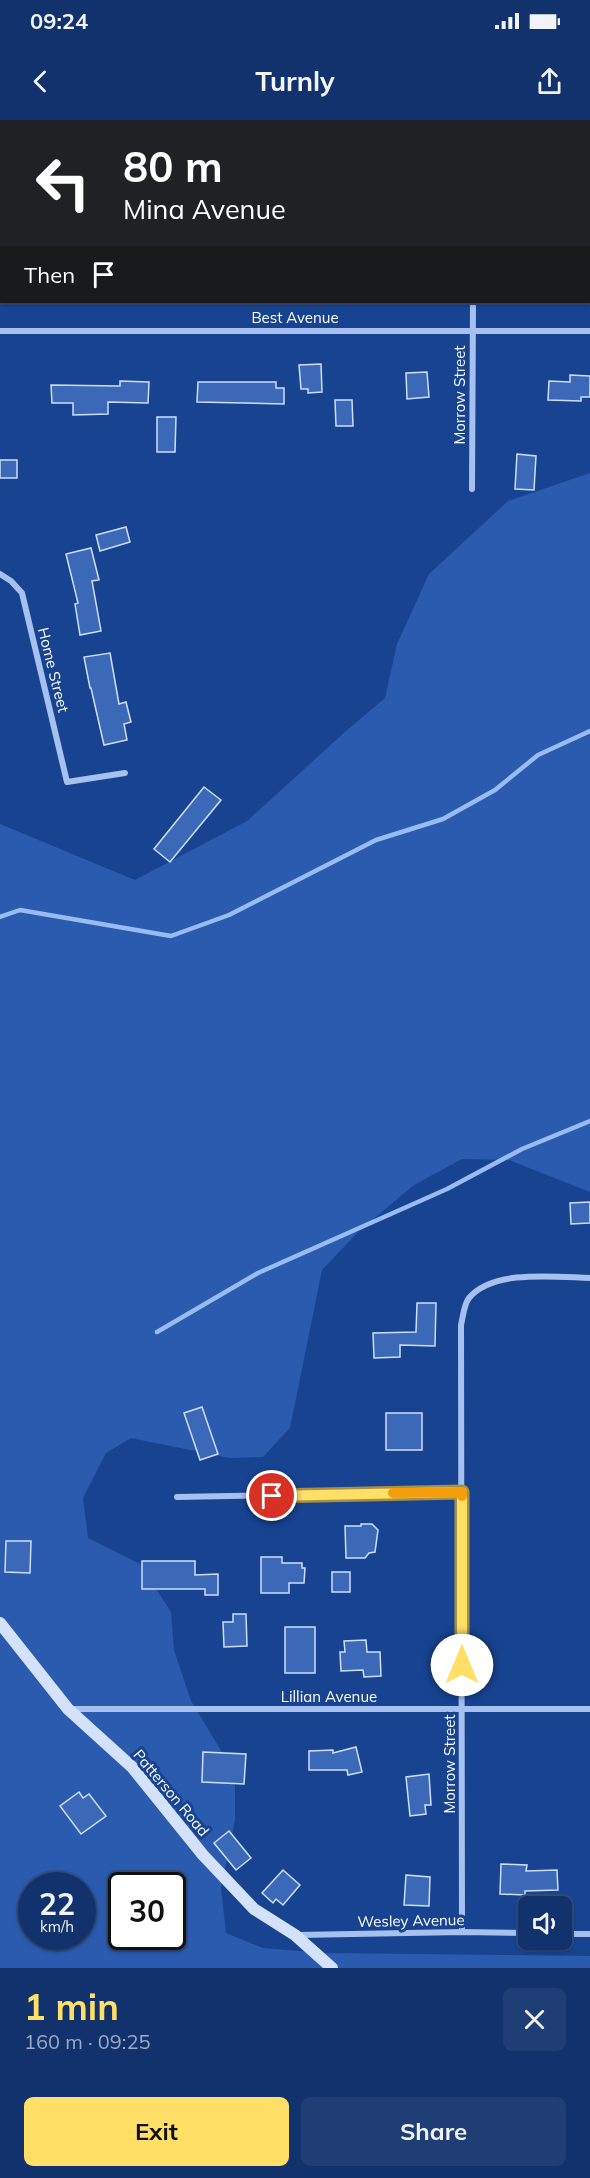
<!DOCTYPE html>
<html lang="en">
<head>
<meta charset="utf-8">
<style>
  body { margin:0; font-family:Mulish,sans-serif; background:#1f3e75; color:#f1f3f6; height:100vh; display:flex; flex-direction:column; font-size:22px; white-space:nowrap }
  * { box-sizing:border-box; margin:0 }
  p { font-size:20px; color:#9caac2 }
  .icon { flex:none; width:33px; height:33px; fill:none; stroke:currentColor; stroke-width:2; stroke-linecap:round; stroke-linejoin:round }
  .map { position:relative; height:1848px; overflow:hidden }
  .side { display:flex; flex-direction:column; background:#12326d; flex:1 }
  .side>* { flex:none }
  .hud { position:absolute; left:0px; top:0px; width:591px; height:183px; box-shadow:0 2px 4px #0004,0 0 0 2px #314d80; background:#202124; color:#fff; overflow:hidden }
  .controls { position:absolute; left:518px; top:1776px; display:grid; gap:12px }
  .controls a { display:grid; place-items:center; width:54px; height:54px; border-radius:9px; background:#12326d; box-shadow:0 2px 4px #0004,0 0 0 2px #314d80; font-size:30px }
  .speed { position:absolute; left:18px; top:1752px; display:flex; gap:12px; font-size:30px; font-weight:700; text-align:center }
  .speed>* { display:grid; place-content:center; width:78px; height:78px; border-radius:50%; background:#12326d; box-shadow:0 2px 4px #0004,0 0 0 2px #314d80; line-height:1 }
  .speed small { font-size:15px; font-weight:400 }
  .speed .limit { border:3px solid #111; border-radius:9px; background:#fff; color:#111 }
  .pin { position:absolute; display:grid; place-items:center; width:51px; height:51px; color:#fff; margin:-26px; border:3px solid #fff; border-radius:50%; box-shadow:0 2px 6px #0007 }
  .me { position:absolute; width:66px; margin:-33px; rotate:0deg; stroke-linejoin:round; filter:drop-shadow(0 0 4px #0008) }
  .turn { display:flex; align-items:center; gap:21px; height:126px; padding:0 24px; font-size:27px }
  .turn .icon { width:78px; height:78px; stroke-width:2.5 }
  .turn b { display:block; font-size:42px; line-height:51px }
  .then { display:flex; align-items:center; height:57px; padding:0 24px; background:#0003; gap:12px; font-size:22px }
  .round { display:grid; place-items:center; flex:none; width:63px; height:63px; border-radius:9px; background:#1f3e75 }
  .headline { display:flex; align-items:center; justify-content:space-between; height:102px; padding:0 24px }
  h1 { font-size:36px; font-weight:700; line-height:45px; color:#ffdf65 }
  .action { display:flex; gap:12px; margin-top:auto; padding:12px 24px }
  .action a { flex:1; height:69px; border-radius:9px; background:#ffdf65; color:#111; font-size:24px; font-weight:700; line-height:69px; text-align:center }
  .action a+a { background:#1f3e75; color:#f1f3f6 }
  .status { display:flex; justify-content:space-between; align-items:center; height:42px; padding:0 30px; background:#12326d; direction:ltr }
  .status svg { height:16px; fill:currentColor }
  header { display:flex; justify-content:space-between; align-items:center; height:78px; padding:0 24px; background:#12326d; font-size:27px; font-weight:700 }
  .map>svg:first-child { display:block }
</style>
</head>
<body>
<div class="status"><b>09:24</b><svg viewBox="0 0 49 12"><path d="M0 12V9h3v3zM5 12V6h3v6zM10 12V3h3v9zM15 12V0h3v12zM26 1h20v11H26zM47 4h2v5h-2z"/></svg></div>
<header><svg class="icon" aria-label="back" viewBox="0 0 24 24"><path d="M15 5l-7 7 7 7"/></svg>Turnly<svg class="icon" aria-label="share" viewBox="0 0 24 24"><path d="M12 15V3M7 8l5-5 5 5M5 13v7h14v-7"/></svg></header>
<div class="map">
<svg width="590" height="1848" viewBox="0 0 590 1848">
  <rect width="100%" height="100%" fill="#184391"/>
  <path fill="#2a5baf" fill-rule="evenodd" d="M590,353V1072L509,1040L462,1039L414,1065L359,1111L322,1150L290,1308L263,1337L230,1338L131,1318L106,1333L83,1378L88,1418L140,1444L171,1492L174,1530L191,1581L222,1632L235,1666V1700L221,1768L226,1813L263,1828L323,1833L590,1836V1848H0V704L135,760L247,701L346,611L385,578L397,524L429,454L508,381ZM32,1766H82V1816H32ZM122,1766H172V1816H122Z"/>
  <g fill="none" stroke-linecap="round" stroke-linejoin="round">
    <g stroke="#98bbf2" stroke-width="4.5">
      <path d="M0,797L20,790L171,816L229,795L376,720L443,699L495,670L538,635L590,611"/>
      <path d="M157,1212L258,1153L447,1069L522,1029L590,1001"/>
    </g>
  </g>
  <g fill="#3c69b7" stroke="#ccdefb" stroke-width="1.5">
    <path d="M321,244L322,272L308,273V269H301L299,245Z"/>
    <path d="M427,252L429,277L407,279L406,253Z"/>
    <path d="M570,255L590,256V277H581V281L548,280L549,261L570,262Z"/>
    <path d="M120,261L149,262L148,283L108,282V294L73,295V283H52L51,265L120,266Z"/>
    <path d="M198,262H276V268H284V284L197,282Z"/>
    <path d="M335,280H352L353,306H336Z"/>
    <path d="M157,297H176L175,332H157Z"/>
    <path d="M517,334L536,336L534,370L515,369Z"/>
    <rect x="0" y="340" width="17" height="18"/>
    <path d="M126,407L130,422L100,431L96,415Z"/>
    <path d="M91,428L99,460L92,461L101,511L80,515L75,484L78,483L66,434Z"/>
    <path d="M110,533L119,584L126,582L131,602L124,604L127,620L104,625L91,568H90L84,537Z"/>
    <path d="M204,667L221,680L170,742L154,729Z"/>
    <path d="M590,1082V1103L571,1104L570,1083Z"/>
    <path d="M417,1183H436L435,1226L400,1225V1237L374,1238L373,1213L416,1212Z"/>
    <path d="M202,1287L218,1334L200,1340L184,1293Z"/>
    <rect x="386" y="1293" width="36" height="37"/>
    <path d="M361,1404H372L378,1410L375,1432L369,1433L365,1438H346L345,1406H361Z"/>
    <path d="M6,1421H31L30,1453L5,1452Z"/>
    <path d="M261,1437H282V1443H302V1448H305L304,1463H289V1473H261Z"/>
    <path d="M142,1441H195V1455L218,1454V1475H205V1469H142Z"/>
    <rect x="332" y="1452" width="18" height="20"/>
    <path d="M233,1494H246L247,1526L224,1527L223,1502H233Z"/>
    <rect x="285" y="1507" width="30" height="46"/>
    <path d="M366,1520L367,1532H380L381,1556L364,1557L363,1550L341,1551L340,1532H345L344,1521Z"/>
    <path d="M356,1627L362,1652L348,1655L347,1650H309V1631L333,1630V1633Z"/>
    <path d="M203,1632L246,1634L244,1664L202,1662Z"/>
    <path d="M429,1654L431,1685H425L426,1694L410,1696L406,1657Z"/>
    <path d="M79,1672L83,1678L89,1674L106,1696L81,1714L60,1686Z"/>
    <path d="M229,1711L251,1738L236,1750L214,1723Z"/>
    <path d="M501,1744L527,1745L526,1751L557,1750L558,1770L525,1771V1775L500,1774Z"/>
    <path d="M283,1750L300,1765L283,1785L276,1779L273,1783L262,1773Z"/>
    <path d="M406,1755L430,1757L429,1786L404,1785Z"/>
  </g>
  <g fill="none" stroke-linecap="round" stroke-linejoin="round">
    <g stroke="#a6c1f0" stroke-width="6">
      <path d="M471,0V2"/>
      <path d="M0,211H590"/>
      <path d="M472,369L473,182"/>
      <path d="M0,454L11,461L22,473L67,662L125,653"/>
      <path d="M177,1377L462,1372"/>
      <path d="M72,1589H590"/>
      <path d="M462,1812L461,1205C463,1197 464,1184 469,1178C493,1149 556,1157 590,1158"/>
      <path d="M561,1814H590"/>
      <path d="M298,1815L462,1812L528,1813"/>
    </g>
    <path stroke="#d4e1fb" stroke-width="12" d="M0,1503L68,1589L132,1647L203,1735L254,1789L295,1815L332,1848"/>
  </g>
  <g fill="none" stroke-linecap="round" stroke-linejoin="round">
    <defs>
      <path id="route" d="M272,1376L462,1372V1545"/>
    </defs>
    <use href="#route" stroke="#a69142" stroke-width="15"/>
    <use href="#route" stroke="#ffdf65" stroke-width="10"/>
    <path stroke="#f59e0b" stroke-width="10" d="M393,1373L462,1372V1376"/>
  </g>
  <g text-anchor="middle" stroke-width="6" stroke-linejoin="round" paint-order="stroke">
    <g font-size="15" fill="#fff" stroke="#184391">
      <text x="295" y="203">Best Avenue</text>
      <text transform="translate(460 275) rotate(-90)" y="5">Morrow Street</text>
      <text transform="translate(53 550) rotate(76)" y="5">Home Street</text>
      <text x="329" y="1582">Lillian Avenue</text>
      <text transform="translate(450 1644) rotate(-90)" y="5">Morrow Street</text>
      <text transform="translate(171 1673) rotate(50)" y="5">Patterson Road</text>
      <text transform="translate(411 1801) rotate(-1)" y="5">Wesley Avenue</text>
    </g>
  </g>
</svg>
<div class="controls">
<a><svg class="icon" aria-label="sound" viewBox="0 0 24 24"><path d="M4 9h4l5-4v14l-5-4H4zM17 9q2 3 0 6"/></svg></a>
</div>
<div class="speed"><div>22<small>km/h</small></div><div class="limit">30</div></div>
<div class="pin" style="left:272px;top:1376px;background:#d93025"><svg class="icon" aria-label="arrive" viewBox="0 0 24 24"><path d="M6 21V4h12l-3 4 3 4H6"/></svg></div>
<svg class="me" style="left:462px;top:1545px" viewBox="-20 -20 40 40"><circle r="19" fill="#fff"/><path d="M0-13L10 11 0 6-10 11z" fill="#ffdf65"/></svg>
<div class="hud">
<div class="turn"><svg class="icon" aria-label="left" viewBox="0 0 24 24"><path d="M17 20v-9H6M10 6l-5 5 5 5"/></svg><div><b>80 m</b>Mina Avenue</div></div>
<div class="then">Then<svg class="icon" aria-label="arrive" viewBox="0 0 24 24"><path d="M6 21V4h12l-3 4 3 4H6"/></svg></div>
</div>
</div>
<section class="side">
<div class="headline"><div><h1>1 min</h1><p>160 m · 09:25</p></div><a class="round"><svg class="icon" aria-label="close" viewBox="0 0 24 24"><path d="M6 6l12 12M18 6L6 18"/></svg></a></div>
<div class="action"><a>Exit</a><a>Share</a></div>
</section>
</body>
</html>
